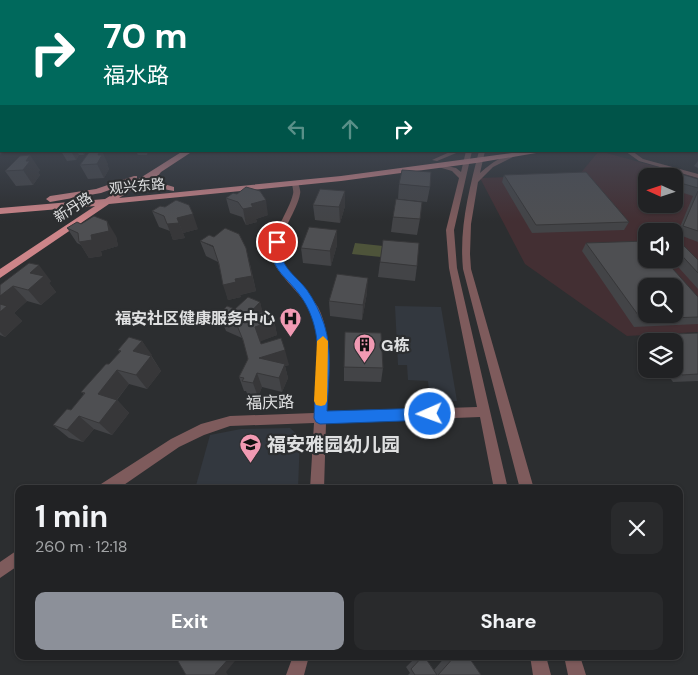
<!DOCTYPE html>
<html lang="en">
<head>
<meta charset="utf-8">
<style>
  body { margin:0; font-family:"DM Sans","Noto Sans SC",sans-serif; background:#292a2c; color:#f1f3f6; height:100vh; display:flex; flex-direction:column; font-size:19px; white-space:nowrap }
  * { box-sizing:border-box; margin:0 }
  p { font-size:16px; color:#a2a4a6 }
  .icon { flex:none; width:28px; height:28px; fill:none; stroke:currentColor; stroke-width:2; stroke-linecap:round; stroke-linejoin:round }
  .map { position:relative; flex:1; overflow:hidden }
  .side { position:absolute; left:15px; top:485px; width:668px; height:175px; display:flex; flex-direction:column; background:#212224; border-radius:10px; box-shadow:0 1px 4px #0004,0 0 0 1px #3e3f41 }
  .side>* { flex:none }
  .banner { position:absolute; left:0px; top:0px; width:699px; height:152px; box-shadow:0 1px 4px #0004,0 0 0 1px #3e3f41; background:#00695c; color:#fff; overflow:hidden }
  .needle { width:32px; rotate:273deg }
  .fabs { position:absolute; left:638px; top:168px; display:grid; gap:10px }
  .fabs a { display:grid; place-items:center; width:45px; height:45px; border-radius:10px; background:#212224; box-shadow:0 1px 4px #0004,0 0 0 1px #3e3f41; font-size:25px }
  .pin { position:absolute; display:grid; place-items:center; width:42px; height:42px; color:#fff; margin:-21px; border:2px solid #fff; border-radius:50%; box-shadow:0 1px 5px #0007 }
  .me { position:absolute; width:55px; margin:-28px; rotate:268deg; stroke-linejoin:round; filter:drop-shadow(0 0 4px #0008) }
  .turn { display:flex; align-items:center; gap:18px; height:105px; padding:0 20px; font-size:22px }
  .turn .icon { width:65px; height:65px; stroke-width:2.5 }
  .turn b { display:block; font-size:35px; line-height:42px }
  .lanes { display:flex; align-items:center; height:48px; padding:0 20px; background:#0003; justify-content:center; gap:25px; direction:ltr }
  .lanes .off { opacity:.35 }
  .round { display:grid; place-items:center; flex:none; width:52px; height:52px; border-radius:10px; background:#292a2c }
  .headline { display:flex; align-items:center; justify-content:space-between; height:85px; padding:0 20px }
  h1 { font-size:30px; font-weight:700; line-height:38px }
  .primary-button { display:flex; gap:10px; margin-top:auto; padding:10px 20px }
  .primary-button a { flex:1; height:58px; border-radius:10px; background:#8c9099; color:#fff; font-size:20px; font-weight:700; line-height:58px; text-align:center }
  .primary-button a+a { background:#292a2c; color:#f1f3f6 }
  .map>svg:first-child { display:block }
</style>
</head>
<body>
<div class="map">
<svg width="698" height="675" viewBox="0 0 698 675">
  <rect width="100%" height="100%" fill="#2c2e30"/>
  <g fill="#33383f">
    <path d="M395,306L441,307L457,401H430L428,381L408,380L407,365H398Z"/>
    <path d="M290,428L300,437L298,489H195L210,435L241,429Z"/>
  </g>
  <path fill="#432f33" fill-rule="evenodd" d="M599,151L698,178V332L627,336L525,264L480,178L579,175ZM646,176H674V204H646ZM646,231H674V259H646ZM646,286H674V314H646Z"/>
  <path fill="#4e543a" d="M355,243L383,246L381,257L352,254Z"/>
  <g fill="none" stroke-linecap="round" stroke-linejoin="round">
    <g fill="#7e5b5c" fill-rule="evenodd">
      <path d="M452,151H461L437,161L432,160Z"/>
      <path d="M466,151H472L454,230L457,268L508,489H494L480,417L326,423L324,489H310L314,423L230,426L204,435L179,447L118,489H100L101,484L171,439L201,424L230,416L314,413C316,381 324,336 308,307C299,291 274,272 271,255C269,237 289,212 293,194C294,191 292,186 292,183L295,181L298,183C299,186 301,191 300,194C297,212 276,237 280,255C282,268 309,292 318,307C334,338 327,379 326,412L477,407L449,268L446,230L459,178L452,171L435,166L438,164L456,168L461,172Z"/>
      <path d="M479,151H485L480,173C487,167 506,151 515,156L493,167L478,182L471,224L470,254L471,269L534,489H520L463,269C459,228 469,190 479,151Z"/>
      <path d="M625,151H632L643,159L698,174V178L639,161Z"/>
      <path d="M19,549V565L0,578V562Z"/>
      <path d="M293,656H309L304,675H286Z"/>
      <path d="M530,656H546L551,675H533Z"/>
      <path d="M564,656H580L586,675H568Z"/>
    </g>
    <path fill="#cd8589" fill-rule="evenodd" d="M183,151H193L161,172L154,181L174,187V191L147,186L146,181L119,198L341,176L527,151H548L476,163L341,181L109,204L0,278V269L95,206L0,214V208L105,199L137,180L101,193L50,202L46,199L50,196L96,189L134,176H137V180Z"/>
  </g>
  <g fill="#434447">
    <path d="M61,151H86L84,155H79L76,160L67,161Z"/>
    <path d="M90,151L108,164L107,165L109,169L104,178L88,179L80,165Z"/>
    <path d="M136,151H148L147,155H138Z"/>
    <path d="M20,156L40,170L38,172L40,175L33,185L16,186L5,171Z"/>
    <path d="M698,161V168L694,166Z"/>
    <path d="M681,174L698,179V242L677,234L693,196L674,190V185Z"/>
    <path d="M504,175L629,222L624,230L532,233L502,182Z"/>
    <path d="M399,184L430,187L427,202L398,199Z"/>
    <path d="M345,191V206L340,223L315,220L313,205Z"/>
    <path d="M233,193L268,215L256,219L257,222L246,225L242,217L230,213L226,198Z"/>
    <path d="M650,204H664L657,214L646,210Z"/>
    <path d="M152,211L198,229L183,233L185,238L173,240L170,231L159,227Z"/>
    <path d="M393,217L420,219L417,235L391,232Z"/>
    <path d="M67,228L116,236L118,246L101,251L102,256L89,258L81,245L77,243Z"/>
    <path d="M337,230V245L331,266L303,263L301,248Z"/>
    <path d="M200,241L250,264L256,291L240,295L241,297L228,300L218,262L206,256Z"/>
    <path d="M674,242L698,260V289L671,259H674Z"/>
    <path d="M586,243L698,297V324L634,327L582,251Z"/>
    <path d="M380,262L417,266L415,281L378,277Z"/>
    <path d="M51,281L49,283L56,292L41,305L27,301L14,313L22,321L5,337L0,335V285Z"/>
    <path d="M367,293L362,320L330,316L329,301Z"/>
    <path d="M260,302L262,312L274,320L277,335L260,341L261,344L289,365L285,366L288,378L282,392L262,387L258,397L248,395L246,391H244L239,377L248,359L245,347L242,338L226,331L220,316L222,314L221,312L235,309Z"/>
    <path d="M698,333V381L673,382L664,369H674V341H647L653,335Z"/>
    <path d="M142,341L161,371L147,389L129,384L117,400L129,413L112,435L94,429L83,442L69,438L53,425L71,410L84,394L81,392L109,364L120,352L118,350Z"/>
    <path d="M344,367L383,368L381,382L344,381Z"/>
    <path d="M417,656H424L434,670L446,656H468L481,675H408L410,673L406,667Z"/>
  </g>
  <g fill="#373739">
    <path d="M1,136V151H4L0,155V137Z"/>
    <path d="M71,151H77L79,155L76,160Z"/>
    <path d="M82,151H86L84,155Z"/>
    <path d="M100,151H102L108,164L107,165L109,169L104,178L97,164L98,155Z"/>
    <path d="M30,155L40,170L38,172L40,175L33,185L23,170L26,161Z"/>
    <path d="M345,191V206L340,223L339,207Z"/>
    <path d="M266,200L268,215L256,219L257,222L246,225L243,209L251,204Z"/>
    <path d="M193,214L198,229L183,233L177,218Z"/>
    <path d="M107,221L116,236L118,246L101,251L102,256L89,258L79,242L91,235Z"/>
    <path d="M179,223L185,238L173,240L167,224Z"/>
    <path d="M337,230V245L331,266L330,251Z"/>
    <path d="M246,248L256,291L240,295L241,297L228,300L223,285L235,279Z"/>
    <path d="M39,265L51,281L49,283L56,292L41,305L28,290L30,273Z"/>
    <path d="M368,278L367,293L362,320L363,305Z"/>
    <path d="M13,286L27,301L14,313L22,321L5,337L0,332V296Z"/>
    <path d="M260,302L264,317L274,320L277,335L259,342L245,318Z"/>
    <path d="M142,341L152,355L144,366L133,351Z"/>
    <path d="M285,350L289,365L285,366L288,378L282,392L279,378L259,358Z"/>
    <path d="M151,356L161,371L147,389L136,375Z"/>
    <path d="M117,370L129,384L111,407L98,394Z"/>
    <path d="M257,373L262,387L258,397L253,383Z"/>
    <path d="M117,400L129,413L112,435L99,423Z"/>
    <path d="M79,416L94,429L83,442L67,430Z"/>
    <path d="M231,656H239L226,672L228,675H216L215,674Z"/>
  </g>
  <g fill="#4e4f52" stroke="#373739" fill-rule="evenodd">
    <path d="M0,126H1V136L0,137Z"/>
    <path d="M90,151H100L98,155H102L97,164L80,165Z"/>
    <path d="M30,155L26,161H30L23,170L5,171L20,156Z"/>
    <path d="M402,170L431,172L430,187L399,184Z"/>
    <path d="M586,172L629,222L536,225L504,175Z"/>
    <path d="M681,174L698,179V188L677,182Z"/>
    <path d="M246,187L260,191L266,200L251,204L253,207L243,209L238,202L226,198L233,193L237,194Z"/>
    <path d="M320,189L345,191L339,207L313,205Z"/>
    <path d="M698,191V231L683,226Z"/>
    <path d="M396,199L422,202L420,219L393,217Z"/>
    <path d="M176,200L189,205L193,214L177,218L179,223L167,224L164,216L152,211L160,206L165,207Z"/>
    <path d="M656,204H664L662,206Z"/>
    <path d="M94,216L107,221L109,231L91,235L92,240L79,242L78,233L67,228L77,222L81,224Z"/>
    <path d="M309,227L337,230L330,251L301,248Z"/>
    <path d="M225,228L239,234L246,248L252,276L235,279L236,282L223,285L219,264L213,246L200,241L209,235L214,237Z"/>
    <path d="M383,240L419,243L417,266L380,262Z"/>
    <path d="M646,241V259H664L698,297V317L641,319L586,243ZM646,286H674V314H646Z"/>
    <path d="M674,242H680L698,260V273L674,247Z"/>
    <path d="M29,263L39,265L30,273L44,276L28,290L13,286L0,296V285Z"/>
    <path d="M337,274L368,278L363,305L329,301Z"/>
    <path d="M248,297L260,302L245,318L268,310L274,320L255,327L261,344L281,338L285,350L259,358L285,364L279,378L257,373L253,383L242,381L244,378L239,377L248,359L243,340L236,323L220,316L223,313L221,312L227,306L235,309Z"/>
    <path d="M0,304L7,306L0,312Z"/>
    <path d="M345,332L381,333L383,368L344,367Z"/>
    <path d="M698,333V374L682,375L674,364V341H658L653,335Z"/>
    <path d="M129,337L142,341L133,351L151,356L136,375L117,370L98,394L117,400L99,423L79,416L67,430L53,425L67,409L71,410L85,393L81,392L106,364H109L121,351L118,350Z"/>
    <path d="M175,656H231L215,674L216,675H186Z"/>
    <path d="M423,656H424L437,675H415L411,669Z"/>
    <path d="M455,656H468L481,675H438Z"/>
  </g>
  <linearGradient id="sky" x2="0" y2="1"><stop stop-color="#18191a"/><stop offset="0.57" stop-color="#454c59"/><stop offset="1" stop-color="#454c59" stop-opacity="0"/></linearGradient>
  <rect width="698" height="221" fill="url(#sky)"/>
  <path fill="#1a73e8" stroke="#114b97" d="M277,239L282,242C278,267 293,272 307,290C314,300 320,312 324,324C333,351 328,383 327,411L430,408L434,410L436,414L434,418L430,420L320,424L316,422L314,418C315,388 322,354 314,325C311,314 306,303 299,294C285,275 268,268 273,242Z"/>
  <path fill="#f59e0b" d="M323,336L328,341L327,401L325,405L321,406L316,405L314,401L317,341Z"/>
  <defs>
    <symbol id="hospital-pin" viewBox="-11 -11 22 30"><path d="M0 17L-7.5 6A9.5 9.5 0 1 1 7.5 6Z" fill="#f19ab3" stroke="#2c2e30"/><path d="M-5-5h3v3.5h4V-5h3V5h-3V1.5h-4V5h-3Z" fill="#111"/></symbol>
    <symbol id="building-pin" viewBox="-11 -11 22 30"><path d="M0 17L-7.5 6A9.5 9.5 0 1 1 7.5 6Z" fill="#f19ab3" stroke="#2c2e30"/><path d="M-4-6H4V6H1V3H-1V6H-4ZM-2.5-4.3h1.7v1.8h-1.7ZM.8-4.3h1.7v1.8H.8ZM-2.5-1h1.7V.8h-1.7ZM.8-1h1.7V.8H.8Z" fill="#111"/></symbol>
    <symbol id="school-pin" viewBox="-11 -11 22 30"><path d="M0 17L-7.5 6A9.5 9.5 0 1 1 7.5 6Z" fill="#f19ab3" stroke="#2c2e30"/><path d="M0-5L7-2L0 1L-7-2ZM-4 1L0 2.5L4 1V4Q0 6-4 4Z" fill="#111"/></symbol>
  </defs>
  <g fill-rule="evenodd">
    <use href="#hospital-pin" x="278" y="306" width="25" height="34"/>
    <use href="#building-pin" x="352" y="332" width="25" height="34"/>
    <use href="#school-pin" x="238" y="432" width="25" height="34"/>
  </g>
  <g text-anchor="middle" stroke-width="4.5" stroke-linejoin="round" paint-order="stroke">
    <g font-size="14" fill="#dfe0e1" stroke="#2c2e30">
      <text transform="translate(137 186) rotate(-5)" y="5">观兴东路</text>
      <text transform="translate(73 207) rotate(-33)" y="5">新丹路</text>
    </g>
    <g font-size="16" font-weight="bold" fill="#dfe0e1" stroke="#2c2e30" text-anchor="end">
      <text x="275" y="324">福安社区健康服务中心</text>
      <text x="381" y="351" text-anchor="start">G栋</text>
    </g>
    <g font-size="16" fill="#dfe0e1" stroke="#2c2e30">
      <text transform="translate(270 402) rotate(-2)" y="6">福庆路</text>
    </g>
    <g font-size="19" font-weight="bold" fill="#dfe0e1" stroke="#2c2e30" text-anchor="start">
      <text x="267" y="451">福安雅园幼儿园</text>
    </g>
  </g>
</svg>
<div class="fabs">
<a><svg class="needle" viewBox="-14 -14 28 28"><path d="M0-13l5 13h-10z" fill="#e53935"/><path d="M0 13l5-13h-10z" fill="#a2a4a6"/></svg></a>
<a><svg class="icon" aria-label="sound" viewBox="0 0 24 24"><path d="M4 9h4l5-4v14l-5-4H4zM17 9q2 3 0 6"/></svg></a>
<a><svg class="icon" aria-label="search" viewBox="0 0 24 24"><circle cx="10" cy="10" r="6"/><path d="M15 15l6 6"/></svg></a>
<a><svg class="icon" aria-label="layers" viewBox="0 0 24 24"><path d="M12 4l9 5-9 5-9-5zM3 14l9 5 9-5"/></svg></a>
</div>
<div class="pin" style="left:277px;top:242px;background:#d93025"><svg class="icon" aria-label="arrive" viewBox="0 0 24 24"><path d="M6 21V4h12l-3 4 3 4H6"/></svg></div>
<svg class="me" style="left:430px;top:414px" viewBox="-20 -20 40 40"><circle r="17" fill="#1a73e8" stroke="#fff" stroke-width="3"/><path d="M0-11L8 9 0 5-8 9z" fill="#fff"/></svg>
<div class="banner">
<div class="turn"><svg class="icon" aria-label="right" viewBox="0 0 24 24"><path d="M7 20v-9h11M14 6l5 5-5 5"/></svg><div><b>70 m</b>福水路</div></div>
<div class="lanes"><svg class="icon off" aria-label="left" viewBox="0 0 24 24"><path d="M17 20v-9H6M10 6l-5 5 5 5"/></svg><svg class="icon off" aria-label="ahead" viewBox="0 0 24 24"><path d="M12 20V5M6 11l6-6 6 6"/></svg><svg class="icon" aria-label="right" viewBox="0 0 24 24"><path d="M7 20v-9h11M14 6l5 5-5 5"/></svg></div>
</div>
<section class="side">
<div class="headline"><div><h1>1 min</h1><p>260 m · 12:18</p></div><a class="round"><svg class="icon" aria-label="close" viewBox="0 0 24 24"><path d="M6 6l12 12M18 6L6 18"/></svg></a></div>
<div class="primary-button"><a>Exit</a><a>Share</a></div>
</section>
</div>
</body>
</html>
